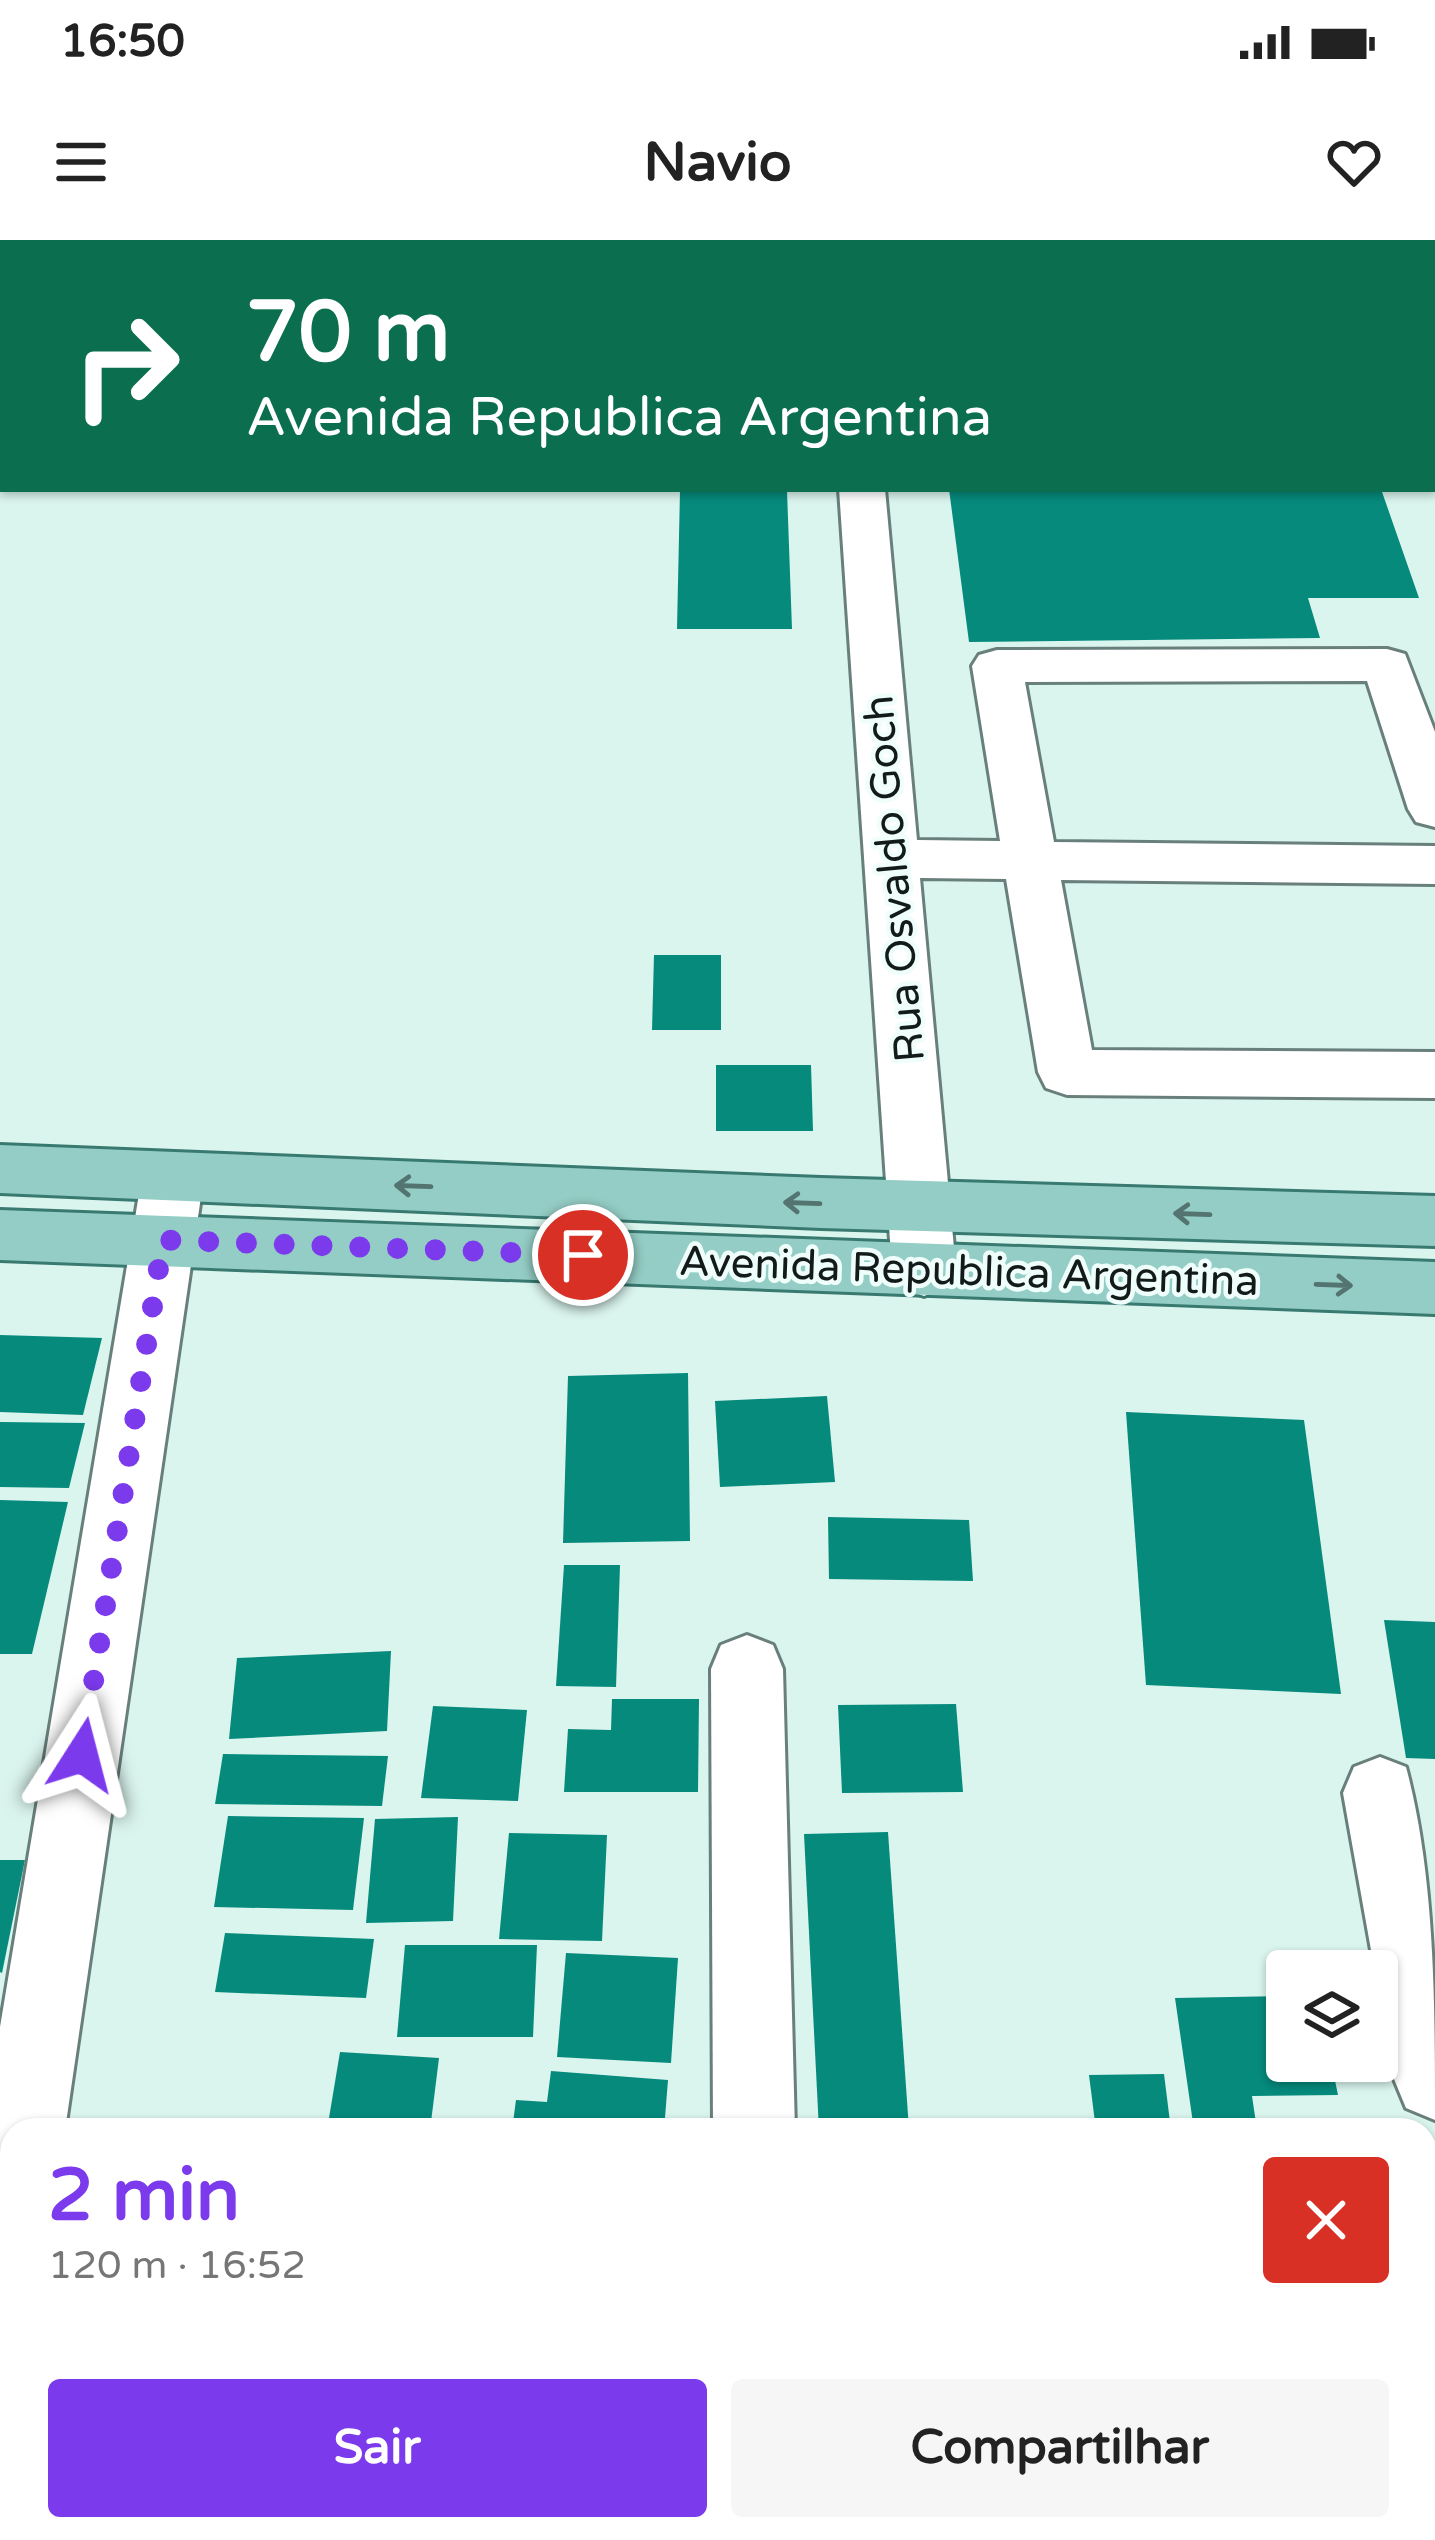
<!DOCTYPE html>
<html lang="pt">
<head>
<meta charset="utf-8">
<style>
  body { margin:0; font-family:"Varela Round",sans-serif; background:#f6f6f6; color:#222; height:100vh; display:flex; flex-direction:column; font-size:45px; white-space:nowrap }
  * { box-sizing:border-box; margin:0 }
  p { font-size:39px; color:#767676 }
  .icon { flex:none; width:66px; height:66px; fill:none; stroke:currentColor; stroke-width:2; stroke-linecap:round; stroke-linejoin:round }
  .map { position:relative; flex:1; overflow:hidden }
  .details { position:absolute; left:0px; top:1878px; width:1437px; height:423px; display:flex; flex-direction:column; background:#fff; border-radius:36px 36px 0 0; box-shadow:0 3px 9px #0004 }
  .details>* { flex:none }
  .top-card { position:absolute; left:0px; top:0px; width:1437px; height:252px; box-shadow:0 3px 9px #0004; background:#0b6e4f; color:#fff; overflow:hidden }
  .controls { position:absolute; left:1266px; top:1710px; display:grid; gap:24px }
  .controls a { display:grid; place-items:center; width:132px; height:132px; border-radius:12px; background:#fff; box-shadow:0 3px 9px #0004; font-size:60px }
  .pin { position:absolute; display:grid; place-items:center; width:102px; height:102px; color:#fff; margin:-51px; border:6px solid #fff; border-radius:50%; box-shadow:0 3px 12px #0007 }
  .me { position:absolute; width:132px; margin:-66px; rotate:9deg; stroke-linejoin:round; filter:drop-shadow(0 0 9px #0008) }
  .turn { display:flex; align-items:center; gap:42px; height:252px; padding:0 48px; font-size:54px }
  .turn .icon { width:156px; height:156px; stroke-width:2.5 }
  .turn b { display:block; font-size:84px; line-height:102px }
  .round { display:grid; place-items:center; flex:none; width:126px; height:126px; border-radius:12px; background:#f6f6f6 }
  .headline { display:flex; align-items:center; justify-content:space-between; height:204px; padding:0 48px }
  h1 { font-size:72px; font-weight:700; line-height:90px; color:#7c3aed }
  .button { display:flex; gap:24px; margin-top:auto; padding:24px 48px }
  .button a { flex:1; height:138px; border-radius:12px; background:#7c3aed; color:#fff; font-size:48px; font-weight:700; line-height:138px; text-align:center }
  .button a+a { background:#f6f6f6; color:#222 }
  .status { display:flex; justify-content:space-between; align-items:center; height:84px; padding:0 60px; background:#fff; direction:ltr }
  .status svg { height:33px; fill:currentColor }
  header { display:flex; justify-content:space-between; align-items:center; height:156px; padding:0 48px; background:#fff; font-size:54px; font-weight:700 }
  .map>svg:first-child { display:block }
</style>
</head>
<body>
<div class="status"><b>16:50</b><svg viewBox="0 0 49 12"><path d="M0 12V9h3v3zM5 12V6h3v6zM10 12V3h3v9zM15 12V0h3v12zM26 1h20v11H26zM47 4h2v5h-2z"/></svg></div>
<header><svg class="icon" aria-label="menu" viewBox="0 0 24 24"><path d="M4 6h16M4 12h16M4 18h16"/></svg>Navio<svg class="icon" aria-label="heart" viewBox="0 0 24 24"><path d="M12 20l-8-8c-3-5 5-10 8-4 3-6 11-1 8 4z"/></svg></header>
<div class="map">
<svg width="1435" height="2300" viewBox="0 0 1435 2300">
  <rect width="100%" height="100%" fill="#daf4ee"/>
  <g fill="#058a7c">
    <path d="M949,249H1381L1419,358H1308L1320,398L969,402Z"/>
    <path d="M680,251H787L792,389H677Z"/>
    <path d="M654,715H721V790H652Z"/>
    <path d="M716,825H811L813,891H716Z"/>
    <path d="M0,1095L102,1098L83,1175L0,1172Z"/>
    <path d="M688,1133L690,1301L563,1303L568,1136Z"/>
    <path d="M827,1156L835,1242L720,1247L715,1161Z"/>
    <path d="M1126,1172L1304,1180L1341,1454L1146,1445Z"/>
    <path d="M0,1182L85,1183L69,1248L0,1247Z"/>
    <path d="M0,1260L68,1262L32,1414H0Z"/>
    <path d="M828,1277L969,1280L973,1341L829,1339Z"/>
    <path d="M564,1325H620L616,1447L556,1446Z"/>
    <path d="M1384,1380L1435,1382V1519L1406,1518Z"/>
    <path d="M391,1411L387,1491L229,1499L237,1418Z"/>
    <path d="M612,1459H699L698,1552H564L568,1489L611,1490Z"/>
    <path d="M956,1464L963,1552L842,1553L838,1465Z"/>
    <path d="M433,1466L527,1470L518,1561L421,1558Z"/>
    <path d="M223,1514L388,1516L382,1566L215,1564Z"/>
    <path d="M228,1576L364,1578L353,1670L214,1667Z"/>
    <path d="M458,1577L453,1681L366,1683L375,1579Z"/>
    <path d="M888,1592L909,1889L819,1890L804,1594Z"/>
    <path d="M509,1593L607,1595L602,1701L499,1699Z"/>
    <path d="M0,1620H25L2,1733L0,1732Z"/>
    <path d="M225,1693L374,1699L366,1758L215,1752Z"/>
    <path d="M405,1705H537L533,1797H397Z"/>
    <path d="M566,1713L678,1718L671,1823L557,1817Z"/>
    <path d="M1287,1756V1821H1331L1338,1855L1252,1856L1257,1890H1194L1175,1758Z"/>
    <path d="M340,1812L439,1818L430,1890H327Z"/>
    <path d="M551,1831L668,1840L664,1890H512L516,1860L547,1862Z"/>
    <path d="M1164,1834L1171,1890H1096L1089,1835Z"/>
    <path d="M329,2289H375L374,2300H327Z"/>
  </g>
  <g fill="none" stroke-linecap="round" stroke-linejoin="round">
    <defs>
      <g id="minor">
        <rect x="823" y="0" width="40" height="3"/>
        <path d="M839,249H885L917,600L1000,601L972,426L979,415L997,410L1387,409L1405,414L1435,492V587L1416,582L1408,569L1367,441L1025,442L1054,602L1435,606V644L1061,640L1092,810L1435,812V858L1067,855L1046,848L1038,832L1006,639L920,638L956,1030L946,1048L924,1056L902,1048L892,1030Z"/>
        <path d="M173,912L195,919L204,936L65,1890H12V2079L0,2084V1927L7,1924L0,1921V1787L142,936L151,919Z"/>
        <path d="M747,1395L773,1405L783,1429L795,1890H713L711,1429L721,1405Z"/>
        <path d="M1380,1517L1406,1527C1435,1635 1435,1765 1435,1880L1406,1868L1394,1839L1343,1553L1354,1527Z"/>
        <rect x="714" y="2289" width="92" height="11"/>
      </g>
      <g id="major">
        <path d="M0,905L821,938L1435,956V1006L821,988L0,953Z"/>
        <path d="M0,970L1435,1022V1074L0,1020Z"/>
      </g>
    </defs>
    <use href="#minor" stroke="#687f7b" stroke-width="6"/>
    <use href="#major" stroke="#387970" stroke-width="6"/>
    <use href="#minor" fill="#fff" fill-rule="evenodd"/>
    <use href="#major" fill="#94cdc5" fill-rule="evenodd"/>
  </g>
  <defs><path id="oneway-shaft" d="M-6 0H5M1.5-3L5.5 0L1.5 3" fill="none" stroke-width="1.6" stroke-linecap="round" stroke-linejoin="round" transform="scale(3)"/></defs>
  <g stroke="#537470">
    <use href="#oneway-shaft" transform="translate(413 946) rotate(-178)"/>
    <use href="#oneway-shaft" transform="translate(802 963) rotate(-178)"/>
    <use href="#oneway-shaft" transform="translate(1192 974) rotate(-178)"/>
    <use href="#oneway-shaft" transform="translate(1334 1045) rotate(2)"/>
  </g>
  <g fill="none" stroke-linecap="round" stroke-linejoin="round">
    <path stroke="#7c3aed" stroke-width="21" stroke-dasharray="0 37.8" d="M82,1515L163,1000L583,1015"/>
  </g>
  <g text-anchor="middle" stroke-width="9" stroke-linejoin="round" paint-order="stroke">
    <g font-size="42" fill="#121b1a" stroke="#effefb">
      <text transform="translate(893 639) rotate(-95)" y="15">Rua Osvaldo Goch</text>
      <text transform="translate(969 1030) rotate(2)" y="15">Avenida Republica Argentina</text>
    </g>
  </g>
</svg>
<div class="controls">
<a><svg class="icon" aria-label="layers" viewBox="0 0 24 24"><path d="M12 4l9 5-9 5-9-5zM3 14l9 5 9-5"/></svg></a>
</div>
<div class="pin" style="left:583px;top:1015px;background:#d93025"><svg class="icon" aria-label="arrive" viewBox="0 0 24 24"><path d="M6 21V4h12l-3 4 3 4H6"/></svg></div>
<svg class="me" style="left:82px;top:1515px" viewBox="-20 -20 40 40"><path d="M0-17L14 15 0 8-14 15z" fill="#7c3aed" stroke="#fff" stroke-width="4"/></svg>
<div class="top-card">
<div class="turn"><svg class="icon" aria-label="right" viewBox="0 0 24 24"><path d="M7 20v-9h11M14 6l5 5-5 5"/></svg><div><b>70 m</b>Avenida Republica Argentina</div></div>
</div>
<section class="details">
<div class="headline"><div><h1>2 min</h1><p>120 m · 16:52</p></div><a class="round" style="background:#d93025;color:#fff"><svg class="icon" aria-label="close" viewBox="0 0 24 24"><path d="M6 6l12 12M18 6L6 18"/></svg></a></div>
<div class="button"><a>Sair</a><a>Compartilhar</a></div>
</section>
</div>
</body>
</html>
